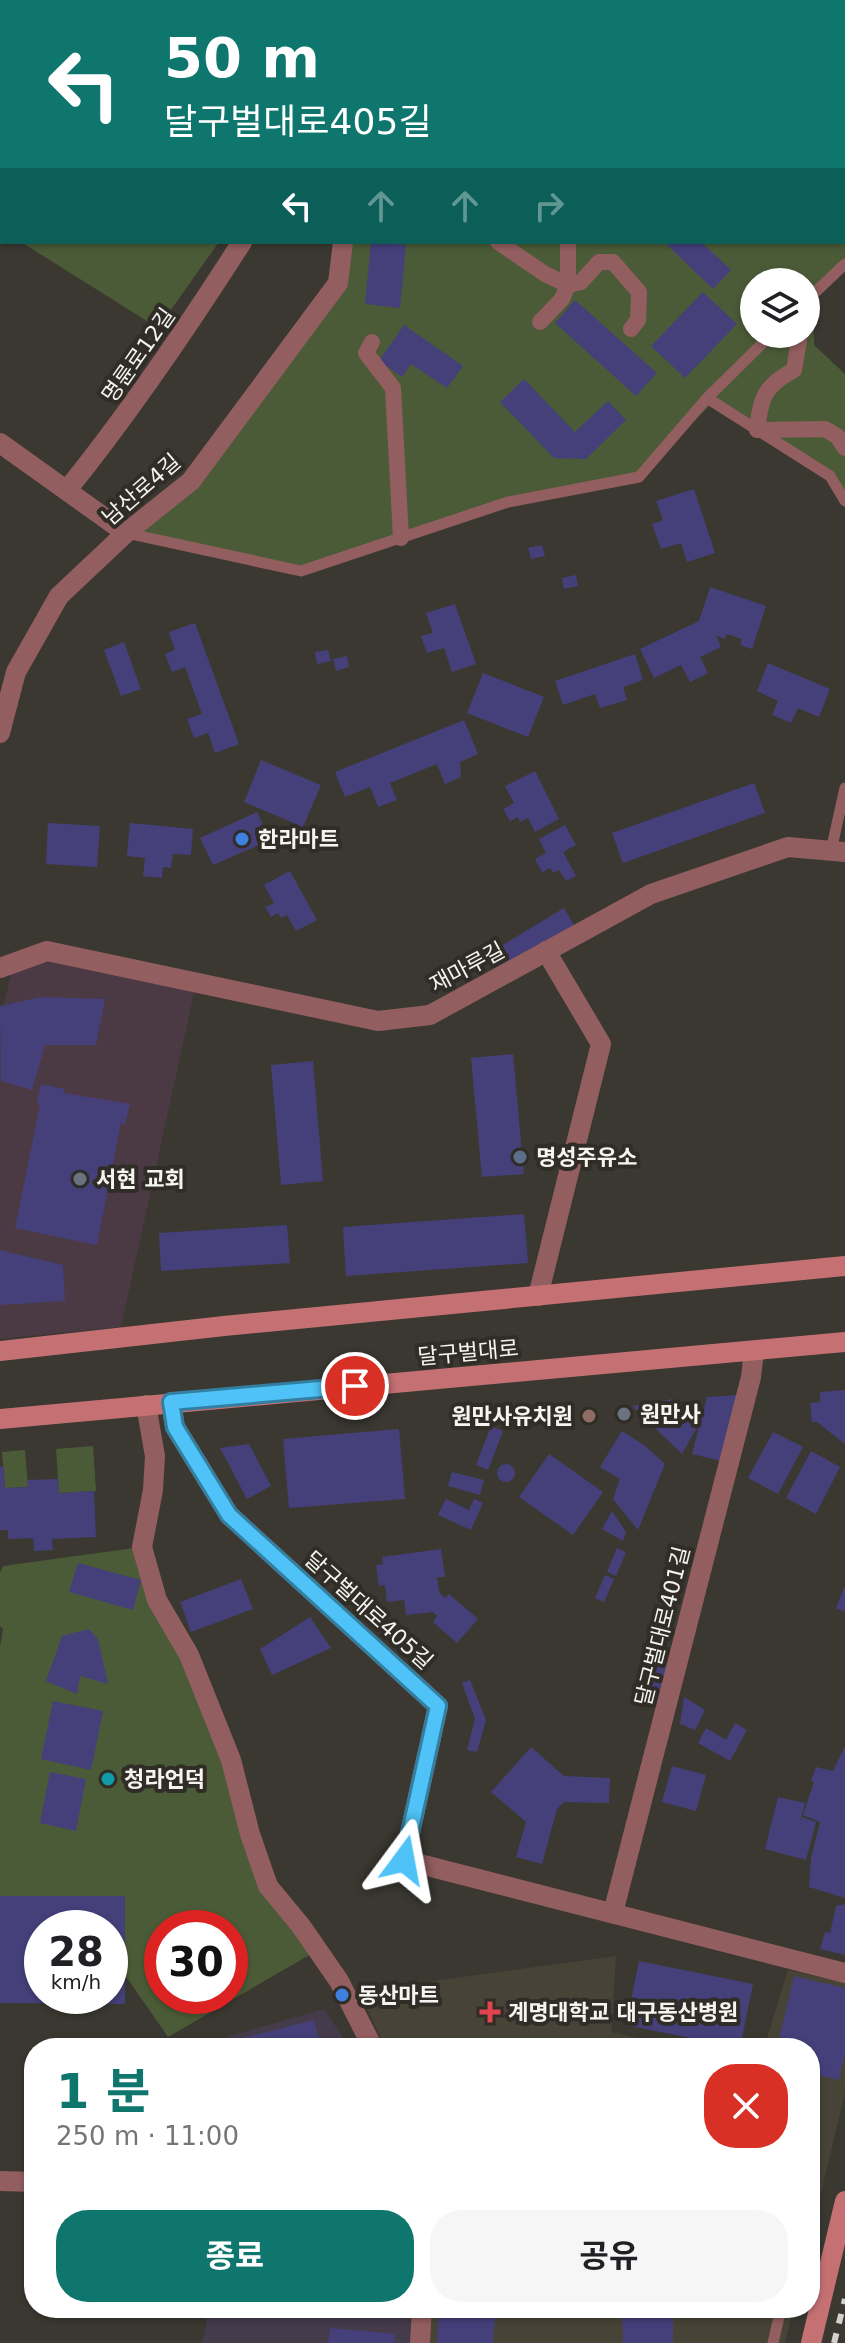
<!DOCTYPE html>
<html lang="ko">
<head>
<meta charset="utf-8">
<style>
  body { margin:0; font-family:"DejaVu Sans","Noto Sans KR",sans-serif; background:#f6f6f6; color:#202124; height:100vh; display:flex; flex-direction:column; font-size:30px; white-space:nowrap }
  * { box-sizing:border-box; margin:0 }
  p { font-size:26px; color:#757577 }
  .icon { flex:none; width:44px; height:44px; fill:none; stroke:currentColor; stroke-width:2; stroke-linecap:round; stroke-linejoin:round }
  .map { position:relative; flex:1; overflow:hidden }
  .side { position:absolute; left:24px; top:2038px; width:796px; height:280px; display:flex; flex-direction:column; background:#fff; border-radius:32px; box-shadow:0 2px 6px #0004 }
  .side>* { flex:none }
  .banner { position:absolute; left:0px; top:0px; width:846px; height:244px; box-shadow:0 2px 6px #0004; background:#0f766e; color:#fff; overflow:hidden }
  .buttons { position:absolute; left:740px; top:268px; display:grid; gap:16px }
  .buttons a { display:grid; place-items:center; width:80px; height:80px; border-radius:50%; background:#fff; box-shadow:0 2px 6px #0004; font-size:40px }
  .speed { position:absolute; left:24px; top:1910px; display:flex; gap:16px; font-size:40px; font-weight:700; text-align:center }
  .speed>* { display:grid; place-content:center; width:104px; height:104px; border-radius:50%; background:#fff; box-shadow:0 2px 6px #0004; line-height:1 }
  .speed small { font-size:20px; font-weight:400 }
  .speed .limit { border:12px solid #d22; background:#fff; color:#111 }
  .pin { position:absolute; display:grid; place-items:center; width:68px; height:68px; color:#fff; margin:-34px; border:4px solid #fff; border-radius:50%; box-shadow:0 2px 8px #0007 }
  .me { position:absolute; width:88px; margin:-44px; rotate:13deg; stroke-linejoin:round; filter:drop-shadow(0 0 6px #0008) }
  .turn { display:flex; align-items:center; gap:28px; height:168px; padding:0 32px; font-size:36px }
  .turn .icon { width:104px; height:104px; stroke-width:2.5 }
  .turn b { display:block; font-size:56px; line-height:68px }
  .lanes { display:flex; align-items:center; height:76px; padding:0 32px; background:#0003; justify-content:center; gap:40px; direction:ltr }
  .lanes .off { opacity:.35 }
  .round { display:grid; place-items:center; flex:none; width:84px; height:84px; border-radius:32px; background:#f6f6f6 }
  .summary { display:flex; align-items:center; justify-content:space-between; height:136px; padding:0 32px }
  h1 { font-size:48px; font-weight:700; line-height:60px; color:#0f766e }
  .primary-button { display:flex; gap:16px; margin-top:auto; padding:16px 32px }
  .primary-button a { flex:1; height:92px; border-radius:32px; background:#0f766e; color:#fff; font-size:32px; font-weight:700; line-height:92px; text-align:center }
  .primary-button a+a { background:#f6f6f6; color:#202124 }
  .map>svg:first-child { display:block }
</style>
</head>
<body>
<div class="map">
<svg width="845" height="2343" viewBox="0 0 845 2343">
  <rect width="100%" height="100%" fill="#3a3831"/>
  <path fill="#4b3944" d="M47,951L196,984L121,1327L0,1339V1019L14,963Z"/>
  <g fill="#484337">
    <path d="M616,1956L611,2032L686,2048H385L359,1991Z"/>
    <path d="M788,1970L845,1983V2093L810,2238V2048H764Z"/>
    <path d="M429,2308H793L785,2343H426Z"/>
  </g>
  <g fill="#453b4b">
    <path d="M324,2009L350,2048H188Z"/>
    <path d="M199,2308H418L415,2343H202L207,2322Z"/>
  </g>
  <g fill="#4b5b37" fill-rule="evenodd">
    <path d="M0,0H112L2,2L0,190Z"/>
    <path d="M371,0H779L781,2H373Z"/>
    <path d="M844,73L845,268L813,300L814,345L845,374V501L830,476L713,402L639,477L508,502L301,571L126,533L191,481L338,283L343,242H844ZM754,282H806V334H754Z"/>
    <path d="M21,242H219L158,328Z"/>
    <path d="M93,1446L96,1491L59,1493L56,1449Z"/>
    <path d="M25,1450L28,1487L5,1488L2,1452Z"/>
    <path d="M142,1547L189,1655L268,1886L318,1950L168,2037L125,1975V1896H0V1647L3,1629L0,1626V1573L3,1566ZM162,1928H230V1996H162Z"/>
  </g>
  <g fill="#45407a" fill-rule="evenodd">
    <path d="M371,242L406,245L400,308L365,304Z"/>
    <path d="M664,242H701L731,270L713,289Z"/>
    <path d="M703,292L737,324L685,378L651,346Z"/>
    <path d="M575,300L657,373L636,396L555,323Z"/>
    <path d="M404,325L463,366L447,388L411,364L402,377L379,361Z"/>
    <path d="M524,379L575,432L608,401L626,420L586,459L554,458L500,402Z"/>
    <path d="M694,489L715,553L687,562L681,543L661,549L652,524L663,520L656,501Z"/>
    <path d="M542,545L545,556L531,559L528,548Z"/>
    <path d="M576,575L578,586L564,589L562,578Z"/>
    <path d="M710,587L766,606L752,649L740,645L742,639L727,634L725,639L716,635L721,647L700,657L708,673L690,682L681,665L654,678L640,649L699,621Z"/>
    <path d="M455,604L476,664L452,672L444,648L427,653L421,636L433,633L426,613Z"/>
    <path d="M195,623L239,744L215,753L208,733L194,738L187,719L202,714L185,667L172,672L165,654L175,650L169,632Z"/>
    <path d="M124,642L141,689L121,696L104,650Z"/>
    <path d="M328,650L331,661L317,664L315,652Z"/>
    <path d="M635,654L643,680L623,687L627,700L600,708L595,694L563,705L555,681Z"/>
    <path d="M347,656L349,667L336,671L333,659Z"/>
    <path d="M768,663L830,689L819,717L798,708L791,723L772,715L778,701L757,691Z"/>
    <path d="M483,673L544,697L528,737L467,713Z"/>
    <path d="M464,720L478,754L460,762L461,777L445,784L437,764L390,783L397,800L378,807L370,787L345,797L335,772Z"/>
    <path d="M261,760L321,785L303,827L244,802Z"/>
    <path d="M535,771L559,819L535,832L528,818L520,822L518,817L510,821L503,809L514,803L505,786Z"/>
    <path d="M754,783L765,813L623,863L612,833Z"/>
    <path d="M257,812L270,840L213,865L200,838Z"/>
    <path d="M48,823L100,826L97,867L46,864Z"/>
    <path d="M130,823L193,829L191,855L173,854L171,868L163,867L162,878L143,876L145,858L127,856Z"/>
    <path d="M565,825L576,845L563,852L576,876L566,881L559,870L553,873L550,868L542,872L535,859L546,853L539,839Z"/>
    <path d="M290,871L317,920L296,931L287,915L281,918L278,913L271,917L265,907L274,903L264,885Z"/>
    <path d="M564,908L574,925L501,969L491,952Z"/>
    <path d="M41,997L105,999L96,1045H45L32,1090L1,1081L0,1006Z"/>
    <path d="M513,1054L524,1174L482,1177L471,1058Z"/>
    <path d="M313,1061L323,1181L281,1185L271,1065Z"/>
    <path d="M41,1084L64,1089V1093L130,1104L125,1124L121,1123L97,1245L15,1228L40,1105L37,1104Z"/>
    <path d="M524,1214L528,1263L346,1276L343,1227Z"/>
    <path d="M287,1225L290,1263L161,1271L159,1233Z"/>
    <path d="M0,1250L63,1265L65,1301L0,1305Z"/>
    <path d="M845,1390V1444L817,1422H812L810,1403L820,1402V1392Z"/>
    <path d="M739,1395L721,1461L692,1454L707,1397Z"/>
    <path d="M673,1399L689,1415L685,1418L696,1429L682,1454L632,1406Z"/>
    <path d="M491,1426L503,1431L488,1470L476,1465Z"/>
    <path d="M399,1429L405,1499L289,1508L283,1439Z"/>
    <path d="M622,1431L644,1445L665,1464L638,1530L613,1499L620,1479L600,1467Z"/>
    <path d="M773,1432L803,1447L778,1494L748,1478Z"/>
    <path d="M249,1444L271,1486L247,1499L220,1448Z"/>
    <path d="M811,1451L840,1467L816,1514L786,1498Z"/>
    <path d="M549,1454L603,1492L573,1535L519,1497Z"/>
    <circle cx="506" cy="1473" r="9"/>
    <path d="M0,1467H4L5,1488L28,1487L27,1480L58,1479L59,1493L94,1491L96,1537L52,1539L53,1550L34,1551L33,1538L8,1539V1530H0Z"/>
    <path d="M452,1472L484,1480L480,1495L448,1486Z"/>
    <path d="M446,1499L469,1510L474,1499L483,1503L471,1530L438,1515Z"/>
    <path d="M612,1511L626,1532L623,1541L602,1529Z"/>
    <path d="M617,1548L626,1552L616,1576L607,1572Z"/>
    <path d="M441,1549L445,1577H437L439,1592L445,1598L449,1594L478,1619L457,1643L433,1622L437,1616L433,1612L406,1615L404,1600L387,1602L385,1585L379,1586L376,1565L383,1564L382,1557Z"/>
    <path d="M78,1563L141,1580L133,1610L69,1592Z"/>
    <path d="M605,1575L614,1579L604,1602L595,1598Z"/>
    <path d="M241,1579L253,1609L191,1632L180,1602Z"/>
    <path d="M845,1585V1612L836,1608Z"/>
    <path d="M310,1617L331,1648L272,1675L260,1649Z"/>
    <path d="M89,1629L98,1639L108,1684L80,1676L77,1694L46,1681L62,1636Z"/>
    <path d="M656,1656L669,1663L658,1707L637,1693Z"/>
    <path d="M470,1680L486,1720L477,1752L467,1750L475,1719L462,1683Z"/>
    <path d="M684,1697L705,1710L695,1730L680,1724Z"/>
    <path d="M53,1701L103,1711L91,1770L41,1759Z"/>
    <path d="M735,1723L747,1730L730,1761L698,1743L706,1728L726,1740Z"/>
    <path d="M845,1746V1898L809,1887L811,1858L820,1822L803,1815L814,1782L811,1781L816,1767L833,1771Z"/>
    <path d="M531,1747L564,1776L610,1778L609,1803L564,1802L557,1809L542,1864L516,1857L526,1822L491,1792Z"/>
    <path d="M672,1766L706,1775L696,1811L662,1802Z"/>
    <path d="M50,1772L86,1779L76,1831L40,1823Z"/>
    <path d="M778,1797L805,1803L800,1822L802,1817L816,1822L806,1860L765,1849Z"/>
    <path d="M0,1896H125V2004L0,2003ZM42,1928H110V1996H42Z"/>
    <path d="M845,1904V1955L820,1949L825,1932L830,1933L836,1906Z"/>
    <path d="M639,1961L753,1984L740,2048L626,2025Z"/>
    <path d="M794,1976L845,1988V2052L839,2080L810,2073V2048H777Z"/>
    <path d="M314,2020L321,2048H208V2047Z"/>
    <path d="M439,2308H496L493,2343H437Z"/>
    <path d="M622,2308H673V2343H623Z"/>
    <path d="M330,2328L395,2334L394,2343H328Z"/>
  </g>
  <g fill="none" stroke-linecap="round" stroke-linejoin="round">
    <g stroke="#935e5f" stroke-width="11">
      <path d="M111,2L112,0"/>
      <path d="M0,190L2,186"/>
      <path d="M806,301L845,264"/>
      <path d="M707,398L772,334"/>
      <path d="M126,533L301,571L508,502L639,477L707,398L830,476L845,501"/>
      <path d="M831,851L845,788"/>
      <path d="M773,2343L781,2308"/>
    </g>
    <g stroke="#935e5f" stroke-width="16">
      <path d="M498,242L545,274L568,285V242"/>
      <path d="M540,322L562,299L568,285L581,282L599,262H613L639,292L638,320L631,329"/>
      <path d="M800,334L794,370C764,386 761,397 757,430L825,429L837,436L845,448"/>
      <path d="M372,342L366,353L393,388L401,538"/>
    </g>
    <g stroke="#935e5f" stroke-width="20">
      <path d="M371,0L373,2"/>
      <path d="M779,0L781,2"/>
      <path d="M446,2L448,0"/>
      <path d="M844,73L845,74"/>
      <path d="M0,443L126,533"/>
      <path d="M67,490C131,411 187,328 242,242"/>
      <path d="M0,733L16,672L59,596L126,533L191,481L338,283L343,242"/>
      <path d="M538,1296L601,1044L546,951"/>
      <path d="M171,1402L175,1427L229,1515L438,1706L404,1860L845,1973"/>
      <path d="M146,1405L155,1456L153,1490L142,1547L157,1600L189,1655L231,1760L250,1834L268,1886L301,1926L339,1981L373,2048"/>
      <path d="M613,1913L751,1377L754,1351"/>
      <path d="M0,2181L34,2182"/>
      <path d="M420,2343L422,2308"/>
    </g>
    <path stroke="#935e5f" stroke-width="20" d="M0,968L47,951L378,1021L430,1015L651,894L788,847L845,852"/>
    <g stroke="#c57174" stroke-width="20">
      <path d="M0,1351L224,1326L845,1266"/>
      <path d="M0,1419L845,1342"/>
      <path d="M811,2343L845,2201"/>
    </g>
    <path stroke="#d3d1cd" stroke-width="6" stroke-dasharray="10 10" stroke-linecap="butt" d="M834,2343L845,2299"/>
  </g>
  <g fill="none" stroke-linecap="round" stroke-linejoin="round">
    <defs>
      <path id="route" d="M355,1386L171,1402L175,1427L229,1515L438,1706L404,1860"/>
    </defs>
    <use href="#route" stroke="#337fa1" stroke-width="20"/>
    <use href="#route" stroke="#4fc3f7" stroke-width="14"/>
  </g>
  <g fill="#3f7fe0" stroke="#302d27" stroke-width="3">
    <circle cx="242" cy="839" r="8"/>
    <circle cx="342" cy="1995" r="8"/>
  </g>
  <circle fill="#5c6f8a" stroke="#302d27" stroke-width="3" cx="520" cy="1157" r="8"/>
  <g fill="#6b7280" stroke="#302d27" stroke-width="3">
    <circle cx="80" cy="1179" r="8"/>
    <circle cx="624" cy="1414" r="8"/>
  </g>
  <circle fill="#8d6e63" stroke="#302d27" stroke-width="3" cx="589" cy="1416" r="8"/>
  <circle fill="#0f9aa8" stroke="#302d27" stroke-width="3" cx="108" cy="1779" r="8"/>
  <path fill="#e0444e" stroke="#302d27" stroke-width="3" d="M486 2000h8v8h8v8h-8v8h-8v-8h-8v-8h8z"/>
  <g text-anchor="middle" stroke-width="8" stroke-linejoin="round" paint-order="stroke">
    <g font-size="22" fill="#f6f4f0" stroke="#302d27">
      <text transform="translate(138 355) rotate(-55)" y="8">명륜로12길</text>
      <text transform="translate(141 489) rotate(-41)" y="8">남산로4길</text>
      <text transform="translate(467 967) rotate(-28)" y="8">재마루길</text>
      <text transform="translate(468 1352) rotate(-5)" y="8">달구벌대로</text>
      <text transform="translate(369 1610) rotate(42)" y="8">달구벌대로405길</text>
      <text transform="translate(662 1626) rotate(-76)" y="8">달구벌대로401길</text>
    </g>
    <g font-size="22" font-weight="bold" fill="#f6f4f0" stroke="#302d27" text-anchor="start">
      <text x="258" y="847">한라마트</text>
      <text x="536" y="1165">명성주유소</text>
      <text x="96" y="1187">서현 교회</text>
      <text x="640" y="1422">원만사</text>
      <text x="573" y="1424" text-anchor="end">원만사유치원</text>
      <text x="124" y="1787">청라언덕</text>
      <text x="358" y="2003">동산마트</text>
      <text x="508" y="2020">계명대학교 대구동산병원</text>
    </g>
  </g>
</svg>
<div class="buttons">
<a><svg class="icon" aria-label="layers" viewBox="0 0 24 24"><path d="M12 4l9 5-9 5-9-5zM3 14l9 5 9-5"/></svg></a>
</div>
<div class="speed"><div>28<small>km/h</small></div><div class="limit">30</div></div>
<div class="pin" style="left:355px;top:1386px;background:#d93025"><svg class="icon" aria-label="arrive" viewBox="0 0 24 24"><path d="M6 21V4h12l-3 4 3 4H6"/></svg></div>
<svg class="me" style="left:404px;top:1860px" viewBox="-20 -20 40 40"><path d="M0-17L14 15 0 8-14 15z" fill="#4fc3f7" stroke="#fff" stroke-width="4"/></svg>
<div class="banner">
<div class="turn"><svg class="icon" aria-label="left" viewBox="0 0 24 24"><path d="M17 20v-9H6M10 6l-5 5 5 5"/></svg><div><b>50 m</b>달구벌대로405길</div></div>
<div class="lanes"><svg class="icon" aria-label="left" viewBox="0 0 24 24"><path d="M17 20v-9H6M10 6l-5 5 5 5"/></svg><svg class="icon off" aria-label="ahead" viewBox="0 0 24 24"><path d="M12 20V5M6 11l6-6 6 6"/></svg><svg class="icon off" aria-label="ahead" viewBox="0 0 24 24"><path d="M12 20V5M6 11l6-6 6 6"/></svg><svg class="icon off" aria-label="right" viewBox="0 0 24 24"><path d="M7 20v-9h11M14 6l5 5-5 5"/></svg></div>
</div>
<section class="side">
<div class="summary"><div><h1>1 분</h1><p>250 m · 11:00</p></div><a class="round" style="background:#d93025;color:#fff"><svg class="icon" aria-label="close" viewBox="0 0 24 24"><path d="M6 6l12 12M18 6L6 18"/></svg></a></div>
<div class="primary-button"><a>종료</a><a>공유</a></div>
</section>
</div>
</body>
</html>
